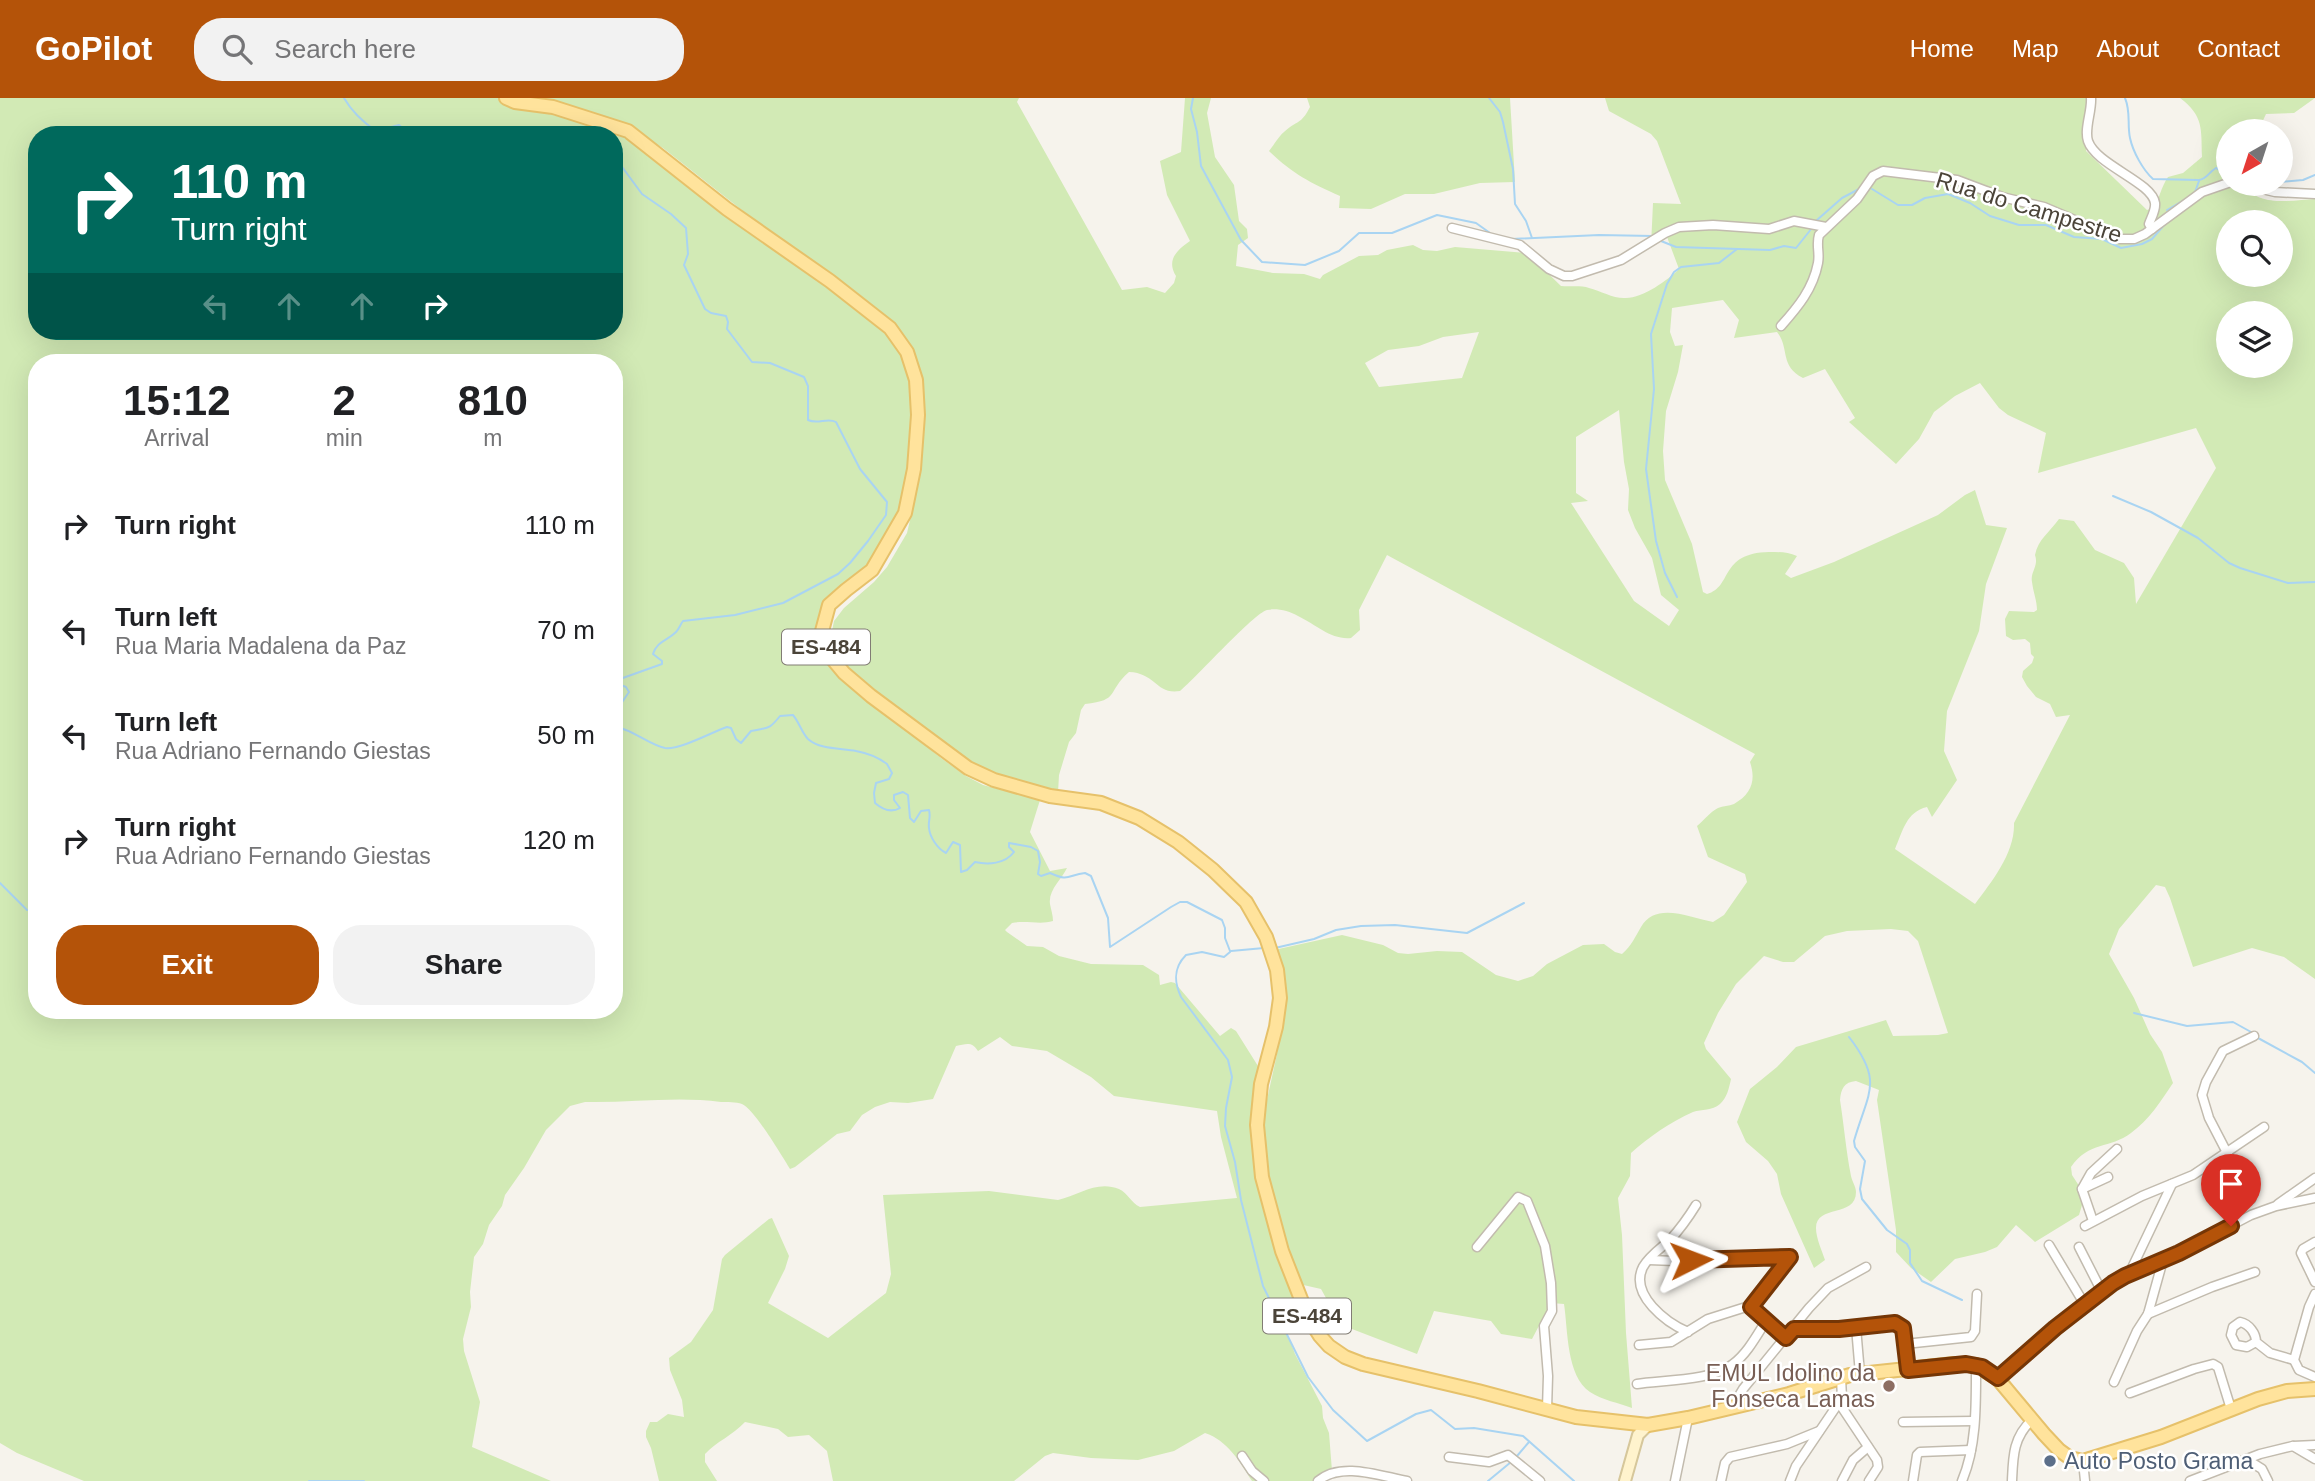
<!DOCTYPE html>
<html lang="en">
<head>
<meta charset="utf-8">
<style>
  body { margin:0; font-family:Helvetica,sans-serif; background:#f2f2f2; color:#202124; height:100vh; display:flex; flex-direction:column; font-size:26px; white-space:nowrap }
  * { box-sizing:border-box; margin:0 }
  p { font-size:23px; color:#757577 }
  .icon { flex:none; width:38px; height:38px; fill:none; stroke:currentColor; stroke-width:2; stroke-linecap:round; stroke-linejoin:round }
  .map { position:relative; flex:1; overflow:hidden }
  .sheet { position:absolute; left:28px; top:256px; width:595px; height:665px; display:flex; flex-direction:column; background:#fff; border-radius:28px; box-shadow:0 7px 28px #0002 }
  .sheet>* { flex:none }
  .hud { position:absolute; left:28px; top:28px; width:595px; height:214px; border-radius:28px; box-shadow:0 7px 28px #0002; background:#00695c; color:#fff; overflow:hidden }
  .needle { width:46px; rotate:219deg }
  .fabs { position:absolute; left:2216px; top:21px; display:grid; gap:14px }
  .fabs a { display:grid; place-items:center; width:77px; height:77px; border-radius:50%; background:#fff; box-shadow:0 7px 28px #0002; font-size:35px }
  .pin { position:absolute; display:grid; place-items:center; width:60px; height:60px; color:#fff; margin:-72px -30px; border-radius:50% 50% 50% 0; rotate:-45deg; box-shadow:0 0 7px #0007 }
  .pin .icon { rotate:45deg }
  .me { position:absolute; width:77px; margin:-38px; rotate:87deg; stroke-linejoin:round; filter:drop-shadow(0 0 5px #0008) }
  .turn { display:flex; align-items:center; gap:24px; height:147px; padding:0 28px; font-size:32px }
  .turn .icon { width:91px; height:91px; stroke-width:2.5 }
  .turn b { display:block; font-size:49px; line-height:60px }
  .lanes { display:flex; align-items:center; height:66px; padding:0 28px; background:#0003; justify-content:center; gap:35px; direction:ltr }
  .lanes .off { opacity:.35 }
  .eta { display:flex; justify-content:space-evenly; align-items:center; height:119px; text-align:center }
  .eta b { font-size:42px; font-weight:800; line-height:49px }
  .primary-button { display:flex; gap:14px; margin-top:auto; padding:14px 28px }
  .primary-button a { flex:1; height:80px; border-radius:28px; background:#b45309; color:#fff; font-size:28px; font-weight:800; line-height:80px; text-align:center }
  .primary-button a+a { background:#f2f2f2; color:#202124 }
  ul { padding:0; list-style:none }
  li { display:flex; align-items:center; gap:21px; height:105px; padding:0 28px }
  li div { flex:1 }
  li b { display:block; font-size:26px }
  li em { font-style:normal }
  header { display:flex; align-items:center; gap:42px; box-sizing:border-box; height:98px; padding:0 35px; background:#b45309; color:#fff }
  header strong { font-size:33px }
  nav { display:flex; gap:38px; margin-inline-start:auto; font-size:24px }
  .search { width:490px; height:63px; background:#f2f2f2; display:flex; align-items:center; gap:18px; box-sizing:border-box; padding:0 24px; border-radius:28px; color:#757577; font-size:26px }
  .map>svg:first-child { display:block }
</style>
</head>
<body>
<header>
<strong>GoPilot</strong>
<div class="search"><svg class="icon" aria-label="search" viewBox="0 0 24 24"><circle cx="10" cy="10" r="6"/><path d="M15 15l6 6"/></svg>Search here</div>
<nav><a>Home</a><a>Map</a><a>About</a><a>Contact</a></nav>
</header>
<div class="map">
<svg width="2315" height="1383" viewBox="0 0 2315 1383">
  <rect width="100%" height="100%" fill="#f6f3ec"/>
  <g fill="#d2eab5" fill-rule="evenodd">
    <path d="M0,0H498C544,19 594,22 639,44L886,232L900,251L912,290L911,366L895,440L836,501L823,541L865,599L941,660L966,678L983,687L1040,702L1030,734L1050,773L1067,770C1062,781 1048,792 1050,806C1051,812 1053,817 1053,823C1040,827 1026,822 1012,825L1005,832L1007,834L1027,848L1043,849L1059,858L1091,866L1143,867L1159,877L1160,887L1171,884L1175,885L1220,938L1231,930L1236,933L1263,976L1253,1030L1256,1075L1302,1214L1279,1213L1295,1256L1322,1308L1323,1320L1329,1335L1332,1373L1316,1383H1252C1240,1364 1227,1342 1205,1335L1174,1353L1138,1362L1091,1360L1053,1355L1045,1358L1014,1383H833L827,1353L809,1337L788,1339L778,1331L745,1324C732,1338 717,1343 705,1356V1364L717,1383H659L651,1350L646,1339V1333L650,1324H657L668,1316L684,1319L682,1302L670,1272L669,1260L691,1244L713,1212L722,1161L725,1157L769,1121L772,1120L789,1158L785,1171L768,1205L828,1240L886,1195L891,1176L883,1097L989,1093L1058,1102C1079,1097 1097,1082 1119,1091C1128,1095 1131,1105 1140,1109L1237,1100L1221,1039L1217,1013L1114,998L1091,979L1047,953L1012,948L1000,939L978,953C972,943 966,946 956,948L933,1001L908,1005L890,1004L875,1009L862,1017L850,1033L837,1036L795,1069L790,1071C782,1058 754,1011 742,1006C736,1004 727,1004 721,1004C676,998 630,1005 585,1004L570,1008L546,1032L524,1070L505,1097L502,1108L489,1127L483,1146L474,1159L470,1194L471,1209L463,1241L464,1253L480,1304L472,1349L551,1383H84L17,1355L0,1345ZM37,37H614V233H37ZM37,264H614V912H37Z"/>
    <path d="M523,0H1019L1017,4L1122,192L1147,189L1165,195L1174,185L1176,178C1166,162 1177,152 1190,143L1167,97L1160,63L1181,54L1185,0H1211L1207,15L1215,59L1234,87L1239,123L1247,131L1248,140L1238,147L1236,168L1273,175L1304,176L1320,181L1323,177L1359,158L1378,157L1387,152L1413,147L1423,152L1437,153L1455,149L1527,155L1561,188C1570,189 1581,187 1589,190C1601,193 1614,201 1626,200C1643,200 1668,182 1679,171L1667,139L1651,148L1653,105L1681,106L1657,43L1651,36L1609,13L1605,0H2089V24L2086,53L2147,112L2153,110C2160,100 2161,89 2168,79L2183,75L2202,59C2201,31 2204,18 2180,0H2315L2294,15L2266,16L2258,33H2228V86H2246C2255,110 2294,102 2315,101V881L2284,859L2252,850L2193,869L2170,800L2165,789L2156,787L2119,831L2109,856L2134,900L2150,936L2162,954L2173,985C2161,1003 2149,1022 2131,1035C2110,1051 2089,1043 2071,1069L2072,1077L2085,1097L2079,1117L2035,1144L2016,1127L1997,1149L1985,1154L1955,1161L1931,1184L1911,1170L1896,1154V1132L1877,1002L1879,992L1856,983C1844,984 1841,991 1840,1002C1844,1027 1846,1053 1851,1078C1852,1083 1856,1089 1856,1094C1856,1120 1816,1106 1816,1130C1816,1140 1822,1153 1825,1162L1814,1170L1781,1096L1777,1076L1768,1063L1746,1044L1737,1024L1750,991L1777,969L1796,949L1886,922L1893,938L1938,937L1948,935L1918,843L1908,833L1891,831L1847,833L1825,838L1794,864H1783L1764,858L1736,886L1718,915L1704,945L1706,951L1731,981C1729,990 1727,1000 1720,1006C1712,1013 1702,1011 1693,1014C1670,1024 1649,1039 1631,1055L1630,1078L1618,1100L1622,1137L1626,1235L1632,1310C1619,1305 1602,1302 1590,1294C1566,1278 1568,1232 1564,1206L1551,1205L1532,1241L1501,1236L1491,1223L1434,1213L1417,1256L1352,1231L1331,1209L1321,1191L1299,1186L1264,1073L1263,1020L1277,956L1282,912L1274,852L1342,837L1383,847L1398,855L1408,856L1437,853L1462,854L1496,877L1518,883L1533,878L1547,866L1583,847L1604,846L1615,854L1622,856C1632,847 1635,839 1641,829C1656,803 1690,820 1713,824L1724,817L1747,784L1745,776L1708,759L1697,728C1703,723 1710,714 1718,710C1723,708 1729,708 1734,706C1752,696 1756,682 1750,664L1755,656L1387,457L1359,512L1360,532L1351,540C1331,542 1317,527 1298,518C1289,513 1277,510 1267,512C1254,515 1196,580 1180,593C1156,597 1156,575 1129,574C1106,594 1121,602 1085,606L1081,612L1076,635L1069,644L1059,677L1058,695L1030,690L964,666L844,569L833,550L832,533L834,523L844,510L874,484L887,469L907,435L917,392L921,361V289L886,219L794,153L663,50L621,25ZM2228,124H2280V177H2228ZM1723,202L1739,222L1734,240L1777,234C1790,250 1779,268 1803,280L1825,271L1855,320L1849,324L1896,366L1919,341L1934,314L1955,298L1980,285L1999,310L2008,317L2046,335L2038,375L2196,330L2216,370L2136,506L2134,480L2124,465L2095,452L2074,423L2059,421C2050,434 2038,441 2035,457C2039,468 2030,474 2032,484C2033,493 2037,503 2037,512L2034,514L2009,513L2005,521L2006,538L2013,542L2025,541L2030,545L2031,556L2034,559L2032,565L2023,573L2022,579L2027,588L2036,599L2050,606L2056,619L2070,617L2014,725C2015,755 1992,783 1975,806L1895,751C1903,733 1906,714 1927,709L1932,719L1957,682L1944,653L1947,613L1979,533L1986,486L2007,430L1986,427L1975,392L1965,397L1938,417L1834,464L1791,480L1785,476L1797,458C1788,454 1779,454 1769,454C1719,455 1733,489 1707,496L1703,494L1692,446L1665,382L1663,353L1666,313L1678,274L1683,247L1675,248L1670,234L1672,210ZM2228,215H2280V268H2228ZM1479,234L1462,280L1379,289L1365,265L1388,252L1419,248L1443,239ZM1619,312L1624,364L1629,391L1628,412L1635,430L1652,460L1661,497L1679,512L1669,528L1634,503L1571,405L1588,403L1576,395V339Z"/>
    <path d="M1307,0H1510L1515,84L1480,85L1434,96H1405L1371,111L1339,110L1340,98C1309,84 1293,76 1269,53C1274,47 1278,39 1284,34C1297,22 1301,27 1310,9Z"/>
  </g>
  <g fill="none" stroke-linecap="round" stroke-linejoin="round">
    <g stroke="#a9d4f2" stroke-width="2">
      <path d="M344,0C352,14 363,24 376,33L399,27L411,37"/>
      <path d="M1193,0L1191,11L1197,34L1201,68L1241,142L1262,164L1305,167L1339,153L1359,135H1392L1437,117L1476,125L1490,135"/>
      <path d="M1489,0L1500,14L1503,24L1513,71L1515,106L1526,123L1532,140"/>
      <path d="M2125,0C2131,14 2127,26 2130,40C2133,54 2143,72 2153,81L2199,82C2207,81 2209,74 2216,70L2228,76"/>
      <path d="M614,63L617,62L642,96L671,116L686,130L688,156L684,167L705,211L711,215L726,218L728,224L727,231L752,264L770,265L804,279L808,288V322C818,327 827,319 836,324L860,371L887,404L886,417L868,443L850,465L838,476L783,505L735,517L683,523C680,527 679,531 676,534C667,543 657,543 653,556L662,563V566L620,581L618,586L626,589L629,594L614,616"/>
      <path d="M2280,84L2303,82L2315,77"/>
      <path d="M1872,91L1898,107H1912L1925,100L1948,96L1970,105L1990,118L2019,127H2046L2074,139L2102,141L2121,150L2142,146L2152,141L2165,126"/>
      <path d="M2195,94L2199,83"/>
      <path d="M2167,112L2191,98"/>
      <path d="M1817,122L1842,100L1861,90"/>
      <path d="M1512,141L1599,137L1653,138"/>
      <path d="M1661,143L1676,149L1770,152L1784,148L1796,150L1812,130"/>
      <path d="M2113,398L2151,414L2198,440L2229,465L2240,470L2288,485L2315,484"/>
      <path d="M1677,499L1665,475L1656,443L1646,371L1654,291L1651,236L1667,186L1674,174L1681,169L1719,165L1737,151"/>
      <path d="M614,629C629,629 649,647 665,650C680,652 712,634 727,629L731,630L736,641L741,645L751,633C768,629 768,633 780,618L793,617C799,624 802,635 808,641C820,652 842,650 856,653C867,655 879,660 887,666L892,675L889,681L876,685L874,695L875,705C883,712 891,715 900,710L894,702V697L903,694L908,697L910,720L914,724L921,713L929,712C931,719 928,723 929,730C930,740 938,751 946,755L953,744L960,747L961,774L967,772L975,764C988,767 1005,766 1014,754L1009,749V745L1031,749L1038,753L1040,764L1038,776L1041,778L1050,775C1069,784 1068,777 1085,775L1091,778L1108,820L1110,849L1171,809L1180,804H1187L1222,822L1225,830V840L1230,853"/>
      <path d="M0,785L27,812"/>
      <path d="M1275,850L1314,841L1336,832L1361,828L1395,827L1467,835L1524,805"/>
      <path d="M1231,853L1264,850"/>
      <path d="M1230,854L1224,859L1202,854L1186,857C1173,870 1174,884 1181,899L1228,962L1232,979L1226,1010L1225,1028L1235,1064L1241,1102L1263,1188L1308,1279L1333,1312L1367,1343L1416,1316L1431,1312L1455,1331L1474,1330L1523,1338L1574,1383"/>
      <path d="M2134,915L2187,928L2233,924L2251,934"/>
      <path d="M1849,939C1884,984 1868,994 1854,1043L1855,1049L1865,1063L1860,1091L1862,1101L1887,1132L1907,1146L1910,1152V1165L1922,1183L1962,1202"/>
      <path d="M2258,940L2302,964L2315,975"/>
      <path d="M1517,1358L1529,1344"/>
      <path d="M309,1383H364"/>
      <path d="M1488,1383L1511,1364"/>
    </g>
    <defs>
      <g id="street">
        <path d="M2091,0C2092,13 2084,31 2088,43C2096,67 2152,84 2155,105C2156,112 2151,120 2149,126L2152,131"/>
        <path d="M2241,86L2275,94L2315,96"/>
        <path d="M1452,130L1520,147L1549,171L1564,178H1572L1621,162L1665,135L1679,129L1713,127L1769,131L1794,123L1826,129"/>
        <path d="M1781,228C1798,209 1813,191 1818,165C1820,155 1816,147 1819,137L1857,101L1873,78L1883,73L1957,82L2002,99L2044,109L2119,141H2134L2145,136L2202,94L2228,85"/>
        <path d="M2082,1091L2108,1079"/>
        <path d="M2251,1101L2209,1020L2202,997L2206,984L2223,953L2254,938"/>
        <path d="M2278,1106L2315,1080"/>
        <path d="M2093,1123L2082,1091L2091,1075L2117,1051"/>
        <path d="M2085,1128L2142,1098L2193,1077L2264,1029"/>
        <path d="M2315,1144L2303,1151L2301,1155L2315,1184"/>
        <path d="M2049,1147L2085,1207"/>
        <path d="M1477,1149L1518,1099L1527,1103L1545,1148L1551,1185L1552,1213L1544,1228L1548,1278L1547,1311"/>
        <path d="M2079,1149L2102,1194"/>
        <path d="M1649,1162L1675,1163L1706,1160L1790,1159L1751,1209"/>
        <path d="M2129,1176L2172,1086"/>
        <path d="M2315,1196L2309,1209L2294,1262L2299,1272L2315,1279"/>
        <path d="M2148,1216L2212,1189L2255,1174"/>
        <path d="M1856,1229L1860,1276"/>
        <path d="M1794,1231L1823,1232L1898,1226L1903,1230L1908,1271"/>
        <path d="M1688,1234C1667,1225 1629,1197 1643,1169C1649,1158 1661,1150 1670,1142C1680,1131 1688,1120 1696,1107"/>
        <path d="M2256,1244L2247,1249L2236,1247L2231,1237L2233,1229L2240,1224C2249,1226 2256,1235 2256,1244L2270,1255L2294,1262"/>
        <path d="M1905,1246L1971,1239L1975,1233L1977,1196"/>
        <path d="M1639,1247L1671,1244L1708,1221L1746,1209L1755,1212L1786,1240"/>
        <path d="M1998,1281L2072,1217L2125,1178L2179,1155L2251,1117L2276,1108L2315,1100"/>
        <path d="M2114,1284L2137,1233L2148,1216L2163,1162"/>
        <path d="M1637,1286C1663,1282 1713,1283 1733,1266C1747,1256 1757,1237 1766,1223"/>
        <path d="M2130,1295L2194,1271L2213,1266L2218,1269L2231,1311"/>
        <path d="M1839,1305L1877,1362L1878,1369L1869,1383"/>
        <path d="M1739,1308L1740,1296L1743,1291L1809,1210L1828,1190L1866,1169"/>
        <path d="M1903,1324L1973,1323"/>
        <path d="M2293,1348L2315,1361"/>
        <path d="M1242,1358L1252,1373L1264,1383"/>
        <path d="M1449,1359L1489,1364L1508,1357L1540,1383"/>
        <path d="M2246,1361L2262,1371L2268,1383"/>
        <path d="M2083,1363L2085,1383"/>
        <path d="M1318,1383C1341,1363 1380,1378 1407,1383"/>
        <path d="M1675,1383L1688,1320"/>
        <path d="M1721,1383L1725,1365L1730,1359L1787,1346L1819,1333"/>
        <path d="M1790,1383L1796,1368L1842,1300L1841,1280"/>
        <path d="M1842,1383L1853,1362L1868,1349"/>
        <path d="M1913,1383L1917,1357L1920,1354L1971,1352"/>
        <path d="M1962,1383C1977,1348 1976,1305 1976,1267"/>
        <path d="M2012,1383C2013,1359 2013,1339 2032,1322"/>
        <path d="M2190,1383L2260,1356L2293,1348L2315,1347"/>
      </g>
      <path id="secondary" d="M1625,1383L1638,1337L1648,1327"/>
      <path id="primary" d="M506,0L515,4L553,9L628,33L727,111L830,183L890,230L907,254L916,282L918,317L914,371L905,415L872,472L846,492L829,507L822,533L829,557L844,575L871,598L968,670L994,682L1050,698L1101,705L1139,720L1178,744L1213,772L1246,804L1266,839L1277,872L1280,900L1276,929L1261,986L1257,1027L1262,1079L1282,1153L1308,1219L1320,1238L1329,1248L1345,1259L1363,1266L1478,1293L1576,1319L1648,1327L1688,1320L1789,1296L1850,1277L1954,1266L1976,1267L1998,1281L2044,1336L2059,1352L2070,1360L2083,1363L2161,1339L2258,1301L2287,1293L2315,1291"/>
    </defs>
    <use href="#street" stroke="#c2bbae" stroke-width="11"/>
    <use href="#secondary" stroke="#d6c79b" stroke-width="14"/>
    <use href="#primary" stroke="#e6c16a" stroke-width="16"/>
    <use href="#street" stroke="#fff" stroke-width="8"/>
    <use href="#secondary" stroke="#fff3cd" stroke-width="10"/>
    <use href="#primary" stroke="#ffe39c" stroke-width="12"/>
  </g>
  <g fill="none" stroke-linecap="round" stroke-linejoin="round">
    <defs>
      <path id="route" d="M1691,1162L1790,1159L1751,1209L1786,1240L1794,1231H1839L1895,1225L1903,1230L1908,1272L1966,1266L1982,1269L1998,1280L2055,1230L2113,1185L2125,1178L2179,1155L2231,1128"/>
    </defs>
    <use href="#route" stroke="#753606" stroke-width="18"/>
    <use href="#route" stroke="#b45309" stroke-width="12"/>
  </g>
  <circle fill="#8d6e63" stroke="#fff" stroke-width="2.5" cx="1889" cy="1288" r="7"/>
  <circle fill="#5c6f8a" stroke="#fff" stroke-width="2.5" cx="2050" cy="1363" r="7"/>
  <g text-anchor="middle" stroke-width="5" stroke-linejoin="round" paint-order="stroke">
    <g fill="#fff" stroke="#817c74" stroke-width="2">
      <rect x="782" y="531.5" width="88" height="35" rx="5"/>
      <rect x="1263" y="1200.5" width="88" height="35" rx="5"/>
    </g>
    <g font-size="21" font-weight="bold" fill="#4b4439">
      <text x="826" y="556">ES-484</text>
      <text x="1307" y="1225">ES-484</text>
    </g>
    <g font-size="23" fill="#4b4439" stroke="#fff">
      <text transform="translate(2029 109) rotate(17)" y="8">Rua do Campestre</text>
    </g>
    <g font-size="23" fill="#785e54" stroke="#fff" text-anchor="end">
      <text x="1875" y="1283">EMUL Idolino da<tspan x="1875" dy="26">Fonseca Lamas</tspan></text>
    </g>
    <g font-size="23" fill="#4e5e75" stroke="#fff" text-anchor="start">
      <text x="2064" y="1371">Auto Posto Grama</text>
    </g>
  </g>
</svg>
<div class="fabs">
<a><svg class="needle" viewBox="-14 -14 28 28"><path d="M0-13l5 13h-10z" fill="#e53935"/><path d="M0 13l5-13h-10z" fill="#757577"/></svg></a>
<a><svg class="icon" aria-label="search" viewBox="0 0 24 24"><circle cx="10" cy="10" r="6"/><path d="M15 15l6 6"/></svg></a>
<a><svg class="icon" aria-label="layers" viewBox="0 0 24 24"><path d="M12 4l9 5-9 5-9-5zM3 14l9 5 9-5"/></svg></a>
</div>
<div class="pin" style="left:2231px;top:1128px;background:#d93025"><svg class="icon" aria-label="arrive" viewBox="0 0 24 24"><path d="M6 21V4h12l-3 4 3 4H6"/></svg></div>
<svg class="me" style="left:1691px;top:1162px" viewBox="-20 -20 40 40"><path d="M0-17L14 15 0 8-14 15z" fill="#b45309" stroke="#fff" stroke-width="4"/></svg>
<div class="hud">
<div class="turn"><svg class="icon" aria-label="right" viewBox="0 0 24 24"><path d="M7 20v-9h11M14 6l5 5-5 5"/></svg><div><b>110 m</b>Turn right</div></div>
<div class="lanes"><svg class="icon off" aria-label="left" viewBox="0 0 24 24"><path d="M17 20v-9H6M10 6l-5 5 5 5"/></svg><svg class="icon off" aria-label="ahead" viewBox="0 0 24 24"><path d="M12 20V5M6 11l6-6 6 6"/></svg><svg class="icon off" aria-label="ahead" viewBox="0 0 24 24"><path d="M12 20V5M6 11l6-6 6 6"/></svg><svg class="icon" aria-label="right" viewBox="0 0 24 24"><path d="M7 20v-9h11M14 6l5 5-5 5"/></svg></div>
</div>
<section class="sheet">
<div class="eta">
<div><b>15:12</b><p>Arrival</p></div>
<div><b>2</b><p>min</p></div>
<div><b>810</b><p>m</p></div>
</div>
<ul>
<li><svg class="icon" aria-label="right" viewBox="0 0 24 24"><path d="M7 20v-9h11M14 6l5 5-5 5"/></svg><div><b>Turn right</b></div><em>110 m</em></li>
<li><svg class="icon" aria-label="left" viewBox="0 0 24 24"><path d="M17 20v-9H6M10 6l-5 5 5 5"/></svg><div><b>Turn left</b><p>Rua Maria Madalena da Paz</p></div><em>70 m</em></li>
<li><svg class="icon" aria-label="left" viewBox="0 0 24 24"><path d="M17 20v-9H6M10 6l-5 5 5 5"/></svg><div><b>Turn left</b><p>Rua Adriano Fernando Giestas</p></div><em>50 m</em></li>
<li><svg class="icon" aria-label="right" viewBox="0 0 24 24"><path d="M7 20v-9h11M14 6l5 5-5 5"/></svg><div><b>Turn right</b><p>Rua Adriano Fernando Giestas</p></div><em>120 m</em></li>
</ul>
<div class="primary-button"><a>Exit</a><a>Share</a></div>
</section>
</div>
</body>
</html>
